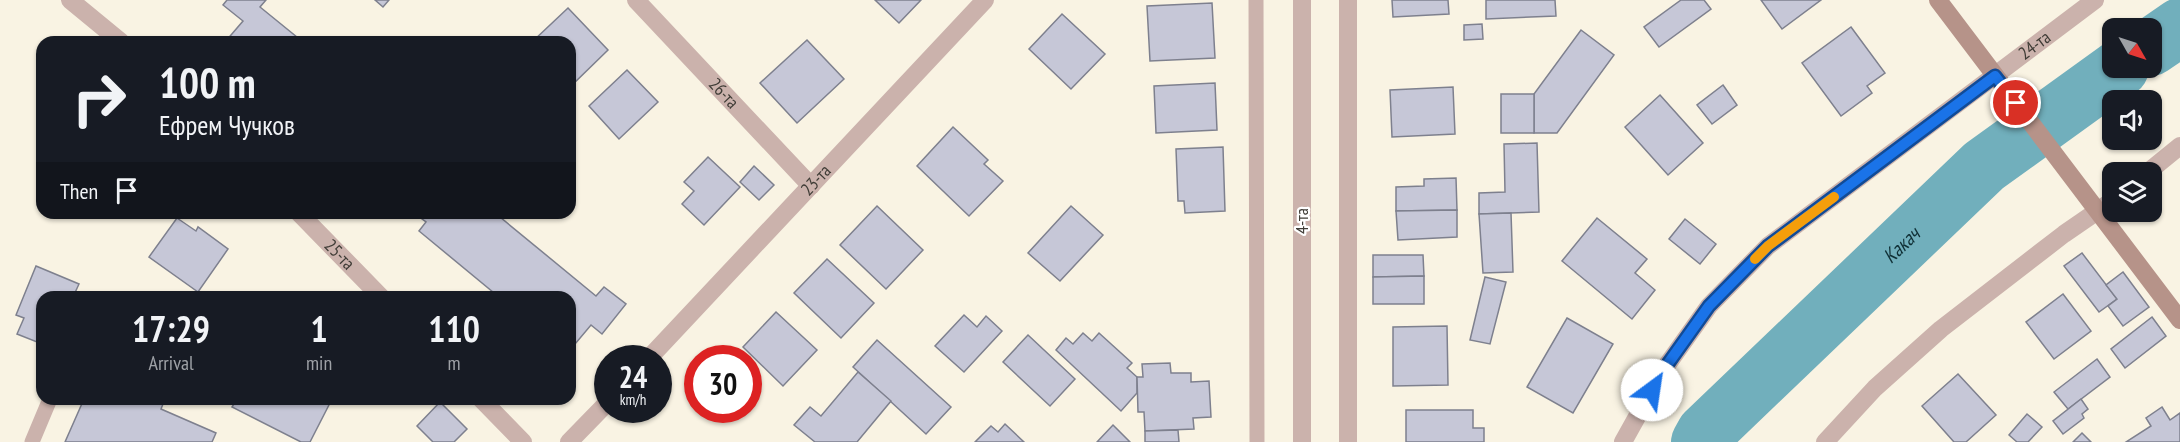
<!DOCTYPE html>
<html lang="en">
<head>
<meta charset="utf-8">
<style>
  body { margin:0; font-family:"PT Sans Narrow",sans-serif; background:#242831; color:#f1f3f6; height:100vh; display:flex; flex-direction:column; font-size:22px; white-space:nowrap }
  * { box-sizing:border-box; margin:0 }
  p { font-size:20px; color:#9ea1a6 }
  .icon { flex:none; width:33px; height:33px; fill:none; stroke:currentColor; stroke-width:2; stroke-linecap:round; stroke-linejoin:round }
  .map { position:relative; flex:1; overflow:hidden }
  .details { position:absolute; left:36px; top:291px; width:540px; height:114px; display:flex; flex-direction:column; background:#171b24; border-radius:18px; box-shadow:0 2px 4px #0004 }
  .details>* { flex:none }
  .hud { position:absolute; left:36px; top:36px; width:540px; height:183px; border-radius:18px; box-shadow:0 2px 4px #0004; background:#171b24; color:#f1f3f6; overflow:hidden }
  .needle { width:39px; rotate:129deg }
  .controls { position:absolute; left:2102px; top:18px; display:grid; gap:12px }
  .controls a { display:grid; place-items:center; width:60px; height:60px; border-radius:12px; background:#171b24; box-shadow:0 2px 4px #0004; font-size:30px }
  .speed { position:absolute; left:594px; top:345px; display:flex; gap:12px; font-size:30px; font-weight:700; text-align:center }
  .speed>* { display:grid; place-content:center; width:78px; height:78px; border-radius:50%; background:#171b24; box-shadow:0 2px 4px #0004; line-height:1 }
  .speed small { font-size:15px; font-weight:400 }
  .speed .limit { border:9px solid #d22; background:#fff; color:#111 }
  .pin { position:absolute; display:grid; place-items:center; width:51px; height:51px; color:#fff; margin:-26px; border:3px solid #fff; border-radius:50%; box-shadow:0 2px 6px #0007 }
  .me { position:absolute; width:66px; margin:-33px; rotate:31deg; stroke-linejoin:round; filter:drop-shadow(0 0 4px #0008) }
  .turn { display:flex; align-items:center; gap:21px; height:126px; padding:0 24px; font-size:27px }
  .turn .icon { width:78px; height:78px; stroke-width:2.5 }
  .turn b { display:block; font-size:42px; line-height:51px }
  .then { display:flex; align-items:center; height:57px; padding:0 24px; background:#0003; gap:12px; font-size:22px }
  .eta { display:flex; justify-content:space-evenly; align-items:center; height:102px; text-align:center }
  .eta b { font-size:36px; font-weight:800; line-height:42px }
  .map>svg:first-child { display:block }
</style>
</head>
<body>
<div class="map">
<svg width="2180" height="442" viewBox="0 0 2180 442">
  <rect width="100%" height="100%" fill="#f9f3e3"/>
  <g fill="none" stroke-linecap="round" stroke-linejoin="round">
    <g stroke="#71afbc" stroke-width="58">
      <path d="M2151,47L2180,27"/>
      <path id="s1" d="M1700,442L1705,433L1984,166L2120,68"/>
    </g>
  </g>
  <g fill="#c6c7d7" stroke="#7e808e" stroke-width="1.5">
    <path d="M227,0H266L260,7L303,42H225L243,21L223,5Z"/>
    <path d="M375,0H389L383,7Z"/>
    <path d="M875,0H921L899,23Z"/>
    <path d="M1392,0H1448L1449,14L1393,17Z"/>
    <path d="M1486,0H1555L1556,16L1486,19Z"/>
    <path d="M1681,0H1704L1711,9L1659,47L1644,27Z"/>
    <path d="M1761,0H1821L1782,29Z"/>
    <path d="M1212,3L1215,58L1150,61L1147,6Z"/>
    <path d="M568,8L608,50L572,85L570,82V42H532Z"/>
    <path d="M1062,14L1105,54L1071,89L1029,49Z"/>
    <path d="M1482,24L1483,39L1464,40V25Z"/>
    <path d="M1851,27L1885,73L1867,86L1872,93L1841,116L1802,63Z"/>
    <path d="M1581,30L1614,55L1557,133H1534V94Z"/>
    <path d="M807,40L844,79L797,123L760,83Z"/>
    <path d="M627,70L658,102L619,139L589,106Z"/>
    <path d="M1215,83L1217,130L1156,133L1154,86Z"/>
    <path d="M1723,85L1737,105L1712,124L1697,105Z"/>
    <path d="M1453,87L1455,134L1392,137L1390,90Z"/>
    <rect x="1501" y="94" width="33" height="39"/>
    <path d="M1660,95L1703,143L1668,175L1625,127Z"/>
    <path d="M953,127L988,160L984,164L1003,181L969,216L917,166Z"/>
    <path d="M1537,143L1539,212L1479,214V193L1505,192L1504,144Z"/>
    <path d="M1223,147L1225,211L1185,213L1184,201H1178L1176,149Z"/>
    <path d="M708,157L740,187L704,225L682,204L694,191L684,182Z"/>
    <path d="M754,166L774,185L759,200L740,182Z"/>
    <path d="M1456,178L1457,210L1396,211V187L1424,186V179Z"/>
    <path d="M877,206L923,250L886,289L840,245Z"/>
    <path d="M1071,206L1103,235L1060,281L1028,253Z"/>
    <path d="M1457,210V237L1398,240L1396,211Z"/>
    <path d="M414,213H495L596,296L604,287L626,304L602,334L591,325L570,350V297H499L419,231L426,222Z"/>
    <path d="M1511,213L1513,272L1483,273L1479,214Z"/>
    <path d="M177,218L196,231L198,227L228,249L198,292L149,257Z"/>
    <path d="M1597,218L1647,259L1635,273L1655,290L1632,319L1562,261Z"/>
    <path d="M1685,219L1716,244L1700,264L1669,239Z"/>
    <path d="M2082,253L2117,299L2099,312L2064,266Z"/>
    <path d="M1373,255H1423L1424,276L1373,277Z"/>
    <path d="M827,259L874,303L841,338L794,293Z"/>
    <path d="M36,266L79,284L73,297H42V344L17,334L24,318L16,315Z"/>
    <path d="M2123,272L2149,307L2123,326L2108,306L2117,299L2106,285Z"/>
    <path d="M1424,276V304H1373V277Z"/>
    <path d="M1485,277L1506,282L1490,344L1470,340Z"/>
    <path d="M2063,294L2091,331L2054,359L2026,322Z"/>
    <path d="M776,312L817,350L783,386L743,347Z"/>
    <path d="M964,315L977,327L986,316L1002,331L964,372L935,346Z"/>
    <path d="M2152,317L2166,336L2125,368L2111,349Z"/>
    <path d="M1567,318L1613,344L1573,413L1527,387Z"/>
    <path d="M1447,326L1448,385L1393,386V327Z"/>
    <path d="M1083,333L1092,341L1099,333L1132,363L1127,368L1137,377V393L1121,411L1056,350L1066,338L1073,344Z"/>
    <path d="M1028,335L1075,379L1050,406L1003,362Z"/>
    <path d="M877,340L951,407L926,434L853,367Z"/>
    <path d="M2097,359L2110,377L2068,409L2054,392Z"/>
    <path d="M1170,363L1171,373H1191V382L1209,381L1211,417L1193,418L1194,429L1145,431L1144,412H1138L1137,377H1143L1142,364Z"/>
    <path d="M858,372L891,401L857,442H815L794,425L810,407L821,416Z"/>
    <path d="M1958,374L1996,415L1966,442H1954L1922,406Z"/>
    <path d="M84,399H165L161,409L216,433L212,442H65Z"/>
    <path d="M237,399H332L310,442H301L232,407Z"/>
    <path d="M2081,399L2088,409L2082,414L2084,418L2063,434L2053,421Z"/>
    <path d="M440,402L467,429L454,442H433L417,426Z"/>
    <path d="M2162,407L2170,420L2180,413V442H2126L2151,426L2146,418Z"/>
    <path d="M1406,410H1473V428H1484V442H1406Z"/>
    <path d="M2027,414L2042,427L2028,442H2017L2009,435Z"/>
    <path d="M1005,424L1024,442H975L991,426L998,432Z"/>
    <path d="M1113,425L1130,442H1097Z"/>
    <path d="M1178,430L1179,442H1145V431Z"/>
    <path d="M2082,433L2091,442H2073Z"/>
  </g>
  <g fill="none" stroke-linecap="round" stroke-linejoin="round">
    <g stroke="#cbb2ac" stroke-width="15">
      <path d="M1256,0L1257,442"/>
      <path d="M32,442L50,399"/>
    </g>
    <g stroke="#cbb2ac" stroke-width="18">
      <path d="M70,0L121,42"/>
      <path id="s2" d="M636,0L811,186"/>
      <path d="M1302,0V442"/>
      <path d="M2148,172L2180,146"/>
      <path id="s3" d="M299,213L381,297"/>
      <path id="s4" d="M649,358L985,0"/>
      <path d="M481,399L523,442"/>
      <path d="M569,442L608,402"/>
      <path d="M1348,442V0"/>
      <path id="s5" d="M1623,442L1662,372L1709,306L1768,246L2095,0"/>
      <path d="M1825,442L1875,388L1941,329L2064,234L2112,201"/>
    </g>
    <path stroke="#b69389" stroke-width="18" d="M1938,0L2180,320"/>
  </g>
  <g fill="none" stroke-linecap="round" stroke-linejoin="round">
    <defs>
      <path id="route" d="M1652,390L1662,372L1709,306L1768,246L1995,76L2016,103"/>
    </defs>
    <use href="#route" stroke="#114b97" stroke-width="15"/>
    <use href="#route" stroke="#1a73e8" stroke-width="10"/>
    <path stroke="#f59e0b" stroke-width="10" d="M1755,259L1768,246L1834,197"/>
  </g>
  <g text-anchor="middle" stroke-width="4.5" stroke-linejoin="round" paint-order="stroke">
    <g font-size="18" fill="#3f3c36" stroke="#fff">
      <text dy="6" stroke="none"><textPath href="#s5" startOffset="579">24-та</textPath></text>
      <text dy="6" stroke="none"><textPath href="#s2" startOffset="128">26-та</textPath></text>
      <text dy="6" stroke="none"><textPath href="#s4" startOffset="244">23-та</textPath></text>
      <text transform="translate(1302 221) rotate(-90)" y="6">4-та</text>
      <text dy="6" stroke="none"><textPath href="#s3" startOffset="58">25-та</textPath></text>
    </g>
    <g font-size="20" font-style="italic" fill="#103036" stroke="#fff">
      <text dy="7" stroke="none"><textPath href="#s1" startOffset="282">Какач</textPath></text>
    </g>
  </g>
</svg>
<div class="controls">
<a><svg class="needle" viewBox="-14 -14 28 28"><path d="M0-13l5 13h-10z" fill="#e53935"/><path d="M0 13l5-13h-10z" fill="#9ea1a6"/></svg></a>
<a><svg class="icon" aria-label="sound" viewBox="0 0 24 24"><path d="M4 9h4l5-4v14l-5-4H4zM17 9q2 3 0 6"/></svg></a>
<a><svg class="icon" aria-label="layers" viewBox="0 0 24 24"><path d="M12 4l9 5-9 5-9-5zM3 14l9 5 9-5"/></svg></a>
</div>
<div class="speed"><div>24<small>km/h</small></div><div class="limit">30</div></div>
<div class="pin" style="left:2016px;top:103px;background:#d93025"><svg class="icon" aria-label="arrive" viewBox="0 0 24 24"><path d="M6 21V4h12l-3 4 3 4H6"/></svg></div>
<svg class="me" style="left:1652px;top:390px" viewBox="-20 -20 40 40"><circle r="19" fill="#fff"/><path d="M0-13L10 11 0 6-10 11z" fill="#1a73e8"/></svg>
<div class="hud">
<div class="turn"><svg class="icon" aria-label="right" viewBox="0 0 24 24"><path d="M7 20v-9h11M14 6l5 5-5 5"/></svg><div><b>100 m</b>Ефрем Чучков</div></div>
<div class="then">Then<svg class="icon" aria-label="arrive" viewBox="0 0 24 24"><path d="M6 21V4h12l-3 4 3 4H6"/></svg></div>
</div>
<section class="details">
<div class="eta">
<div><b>17:29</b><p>Arrival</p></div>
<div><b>1</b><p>min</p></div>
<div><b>110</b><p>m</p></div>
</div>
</section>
</div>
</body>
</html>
